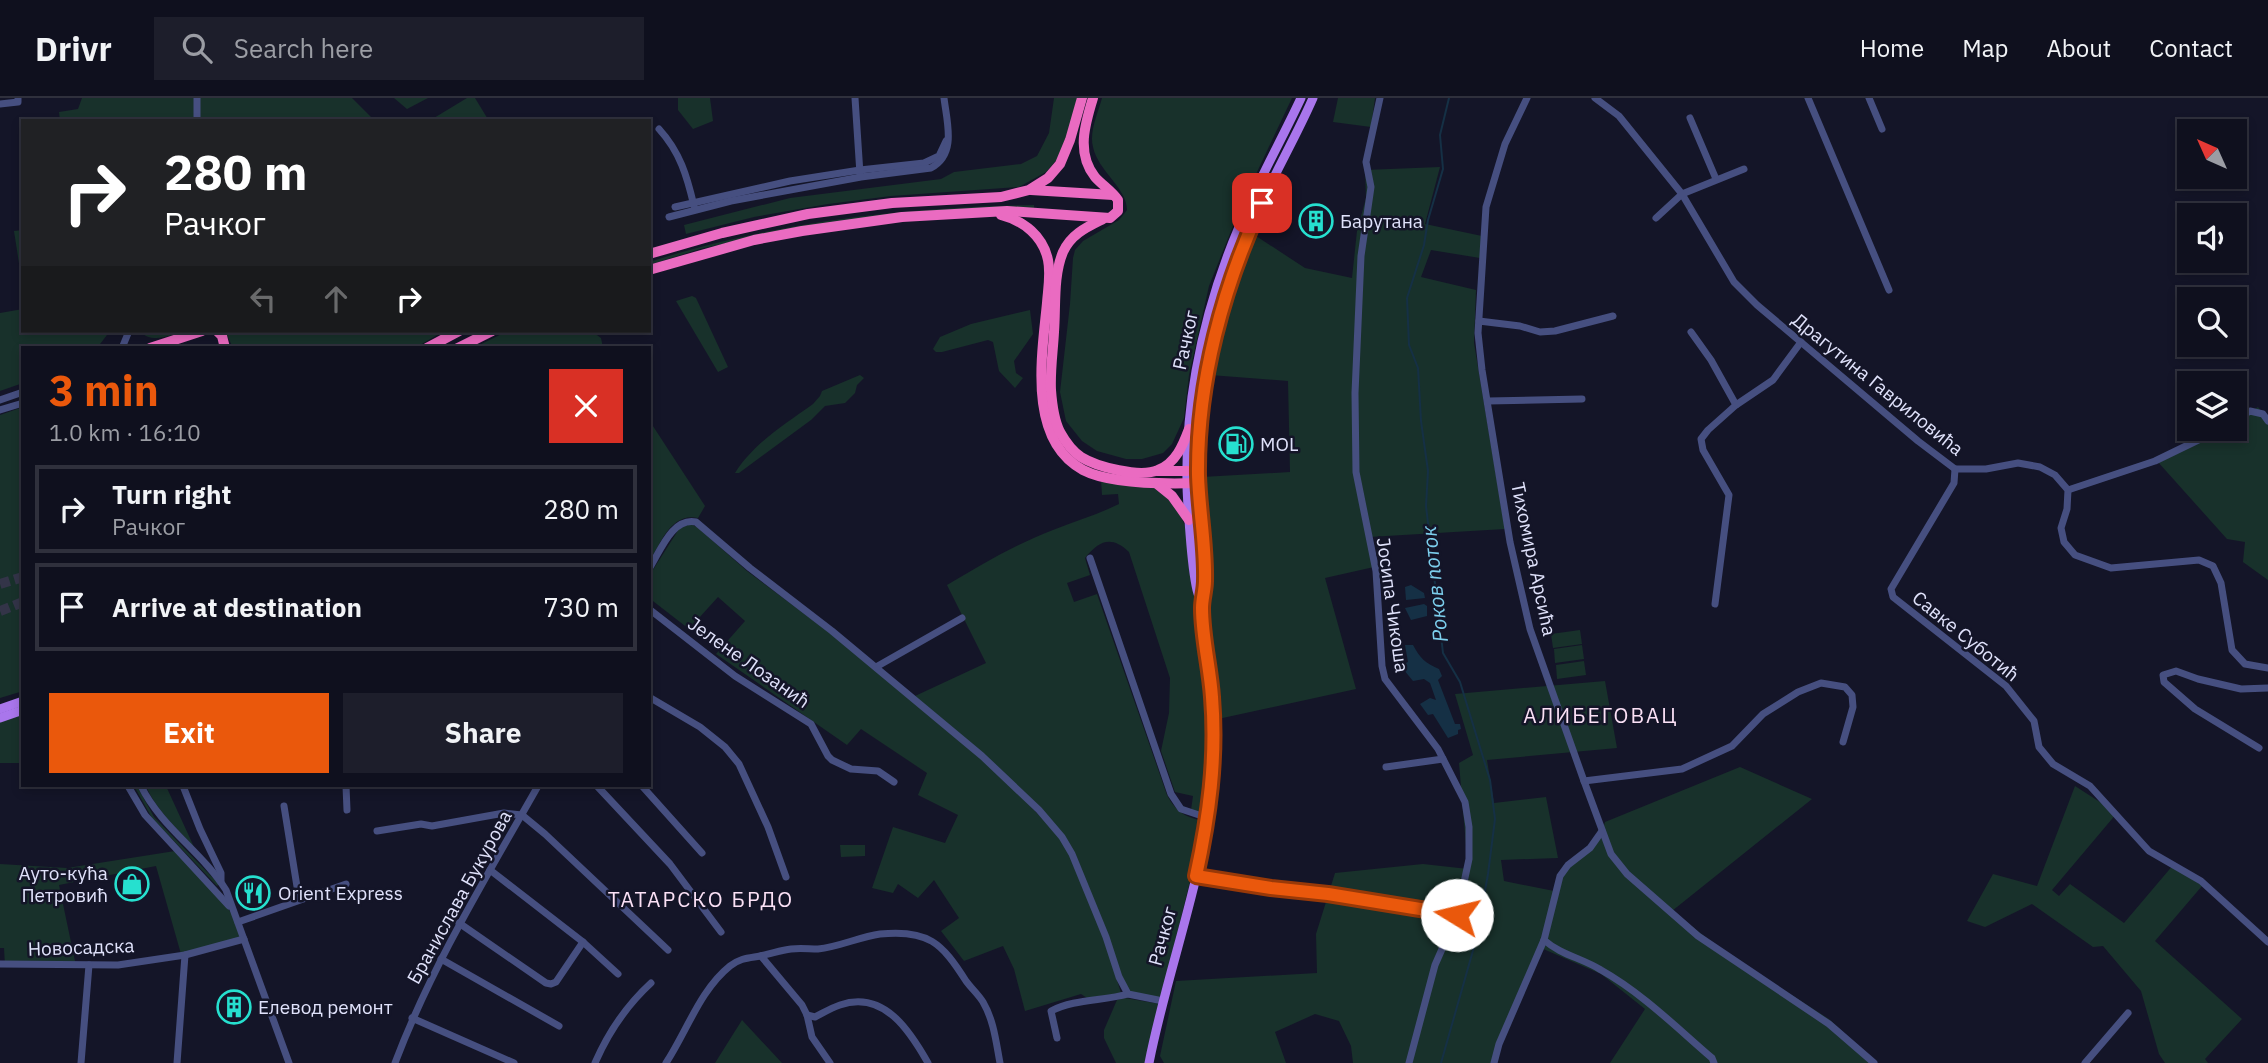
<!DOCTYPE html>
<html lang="en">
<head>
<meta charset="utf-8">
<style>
  body { margin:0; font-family:"IBM Plex Sans",sans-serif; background:#1d1e2b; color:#f1f3f6; height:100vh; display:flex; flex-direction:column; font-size:26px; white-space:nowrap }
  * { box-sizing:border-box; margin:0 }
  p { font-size:23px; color:#9b9da4 }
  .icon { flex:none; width:38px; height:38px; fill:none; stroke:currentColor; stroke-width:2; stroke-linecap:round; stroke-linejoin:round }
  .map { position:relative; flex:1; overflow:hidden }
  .details { position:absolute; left:21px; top:248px; width:630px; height:441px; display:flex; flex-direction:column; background:#0f101e; border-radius:0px; box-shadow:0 4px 10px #0003,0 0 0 2px #2f303c }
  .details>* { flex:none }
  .hud { position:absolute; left:21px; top:21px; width:630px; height:214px; border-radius:0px; box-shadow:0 4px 10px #0003,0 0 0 2px #2f303c; background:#202124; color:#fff; overflow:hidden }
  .needle { width:46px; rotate:315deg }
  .fabs { position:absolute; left:2177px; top:21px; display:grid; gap:14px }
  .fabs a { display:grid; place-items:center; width:70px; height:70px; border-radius:0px; background:#0f101e; box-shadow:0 4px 10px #0003,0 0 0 2px #2f303c; font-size:35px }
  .pin { position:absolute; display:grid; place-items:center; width:60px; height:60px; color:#fff; margin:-30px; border-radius:14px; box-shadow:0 4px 10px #0006 }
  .me { position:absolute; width:77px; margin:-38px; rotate:279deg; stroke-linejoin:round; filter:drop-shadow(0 0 5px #0008) }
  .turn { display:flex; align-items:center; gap:24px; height:147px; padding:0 28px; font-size:32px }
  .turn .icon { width:91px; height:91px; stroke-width:2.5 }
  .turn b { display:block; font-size:49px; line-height:60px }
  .lanes { display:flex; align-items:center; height:66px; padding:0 28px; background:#0003; justify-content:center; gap:35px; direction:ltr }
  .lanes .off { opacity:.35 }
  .round { display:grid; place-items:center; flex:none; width:74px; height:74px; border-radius:0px; background:#1d1e2b }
  .overview { display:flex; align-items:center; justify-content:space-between; height:119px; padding:0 28px }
  h1 { font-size:42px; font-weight:700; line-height:52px; color:#ea580c }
  .button { display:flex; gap:14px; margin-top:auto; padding:14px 28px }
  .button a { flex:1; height:80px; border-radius:0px; background:#ea580c; color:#fff; font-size:28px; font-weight:700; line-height:80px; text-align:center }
  .button a+a { background:#1d1e2b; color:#f1f3f6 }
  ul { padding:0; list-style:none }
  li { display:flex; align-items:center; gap:21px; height:88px; margin:0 14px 10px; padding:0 14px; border:4px solid #2f303c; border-radius:0px }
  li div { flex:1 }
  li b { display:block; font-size:26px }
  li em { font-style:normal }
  header { display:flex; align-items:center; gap:42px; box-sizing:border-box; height:98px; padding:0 35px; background:#0f101e; border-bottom:2px solid #2f303c }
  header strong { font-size:33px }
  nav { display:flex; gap:38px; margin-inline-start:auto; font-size:24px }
  .search { width:490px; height:63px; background:#1d1e2b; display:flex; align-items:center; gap:18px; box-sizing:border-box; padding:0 24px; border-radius:0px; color:#9b9da4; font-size:26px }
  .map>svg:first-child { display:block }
</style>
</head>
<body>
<header>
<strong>Drivr</strong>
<div class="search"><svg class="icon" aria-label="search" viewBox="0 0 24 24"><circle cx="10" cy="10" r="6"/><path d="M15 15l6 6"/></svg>Search here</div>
<nav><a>Home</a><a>Map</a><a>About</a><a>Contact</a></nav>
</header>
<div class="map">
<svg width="2268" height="965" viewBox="0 0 2268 965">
  <rect width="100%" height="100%" fill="#141528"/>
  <g fill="#18312b">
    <path d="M82,0H352L375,23H60L59,14L78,11Z"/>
    <path d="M394,0H428L407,11Z"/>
    <path d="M467,0H475L489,23H429Z"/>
    <path d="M678,0H710L713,23L693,31L678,12Z"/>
    <path d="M1054,0H1077L1068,37L1059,59L1046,74L1019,89L891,98L828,106L754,119L686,136L684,127L790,100L941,81L954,74L1021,66L1037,58L1049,35Z"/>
    <path d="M1102,0H1292L1241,108L1209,188L1189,277L1184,320L1172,346L1163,355L1142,361H1126L1097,353L1082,343L1066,323L1060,294L1070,206L1073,160L1075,152L1083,143L1119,122L1127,112C1127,90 1098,73 1093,49C1089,34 1098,15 1102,0Z"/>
    <path d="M1338,0H1375L1371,29L1333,24Z"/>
    <path d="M1440,69L1425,126L1482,138L1480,160L1431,152L1421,179L1476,192L1474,245L1505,431L1369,439L1374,469L1325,480L1356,591L1218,621V596L1210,516L1202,379L1290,374L1288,283L1210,277L1215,234L1250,134L1305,170L1352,180L1357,133L1366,100L1365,72Z"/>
    <path d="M1034,107V110L781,133L700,151L649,167V164C774,124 904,109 1034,107Z"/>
    <path d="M23,132V191L14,133Z"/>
    <path d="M692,198L696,200L728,269L718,274L676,203Z"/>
    <path d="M23,211V233H110L97,250H23V285L0,293V215Z"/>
    <path d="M1030,212L1033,236L1014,263L1016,275L1023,280L1015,290L999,273L993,244L988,242L942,254H936L933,251L940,239L971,226Z"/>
    <path d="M139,233H184C169,238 152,246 139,233Z"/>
    <path d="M225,233H444L415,250H233Z"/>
    <path d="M508,233H556L574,236L591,233L601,240L603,250H473Z"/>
    <path d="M860,277L864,280L857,287L855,295L845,305L825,308L811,322L739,375H735C754,345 784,327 813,306L820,298L822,293Z"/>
    <path d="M23,309V593L0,600V317Z"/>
    <path d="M2258,309L2268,323V482L2243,464L2245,444L2227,441L2158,364L2223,331H2235V323Z"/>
    <path d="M649,322L705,408L698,420C671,414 661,445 649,464Z"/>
    <path d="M1101,382C1119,384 1149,382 1163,394C1193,419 1190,463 1195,498C1199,527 1205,555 1208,583C1213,627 1211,672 1206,716L1191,712L1193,698L1175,694L1161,653L1169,615L1170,580L1129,454C1111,437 1099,443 1085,460L1090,477L1067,485L1074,504L1097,496L1167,697C1176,714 1186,720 1205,723L1161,900L1126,894L1075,755L1041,710L983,656L915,598L986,565L947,487C981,467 1016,446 1053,432C1075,423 1097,417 1119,406L1118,396L1102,397Z"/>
    <path d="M690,426L697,429L747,473L830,535L979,659L1010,687L1060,739L1070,757L1104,839L1121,895L1087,900L1081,896L1025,913L1014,871L1003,848L964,863L941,833L959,820L934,782L918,800L898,786L893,795L872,790L893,729L945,745L958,717L918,697L927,675L861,631L847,647L716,556L745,523L718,499L689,531L649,500V478L679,431Z"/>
    <path d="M1580,532L1582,546L1553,550L1551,536Z"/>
    <path d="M1582,547L1584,561L1555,565L1554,551Z"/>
    <path d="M1584,563L1586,577L1557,581L1556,567Z"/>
    <path d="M1605,583L1617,650L1487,662L1494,705L1546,699L1558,760L1501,762L1504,783L1554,793L1563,768L1601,737L1605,724L1740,669L1812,701L1672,813L1725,854L1829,921L1877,965H1610L1645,911L1601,876L1541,850L1492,965H1353L1351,948L1339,923L1315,916L1275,934L1286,965H1164L1160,958L1176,883L1317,875L1316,836L1335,775L1423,766L1468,771L1459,665L1473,657L1455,596Z"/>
    <path d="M23,615V665H0V623Z"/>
    <path d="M134,688H137L154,719L211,778L219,786L217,788L152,720Z"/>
    <path d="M146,688H166L194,749C177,730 156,712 146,688Z"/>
    <path d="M2075,688L2117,715L2052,792L2059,798L2070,786L2124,825L2174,766L2202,788L2155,843L2242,921L2205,961L2208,965H2165L2159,956L2141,893L2103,848L2093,849L2032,806L1985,829L1967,823L1993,776L2037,788Z"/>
    <path d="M865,747V758L841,759L840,747Z"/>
    <path d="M175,753L215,793L232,816L241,840L181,856L156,768L59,787L76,868H5L4,850H0V766L67,770Z"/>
    <path d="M1125,900L1160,906L1146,965H1116L1104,940V932L1117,902Z"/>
    <path d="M742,922L782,965H715Z"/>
  </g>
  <g fill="#153045">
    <path d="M1411,487L1424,495L1425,500L1406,502L1405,489Z"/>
    <path d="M1424,506L1427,508V518L1411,522L1405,510Z"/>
    <path d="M1405,547H1413C1420,560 1425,565 1439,571L1442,578L1438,582L1455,626H1460L1461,631L1458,632V636L1448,640L1433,616L1428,617L1420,606L1430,600L1436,602L1430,585L1424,581L1413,583L1404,572V566L1408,564Z"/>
  </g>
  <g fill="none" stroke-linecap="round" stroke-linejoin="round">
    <path stroke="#153045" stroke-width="2" d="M1441,965L1476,842L1488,776L1495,721L1490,682L1460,584L1443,555L1426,408L1428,373L1421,323L1418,270L1409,247L1407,200L1424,147L1428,122L1443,71L1440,37L1449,0"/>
    <g stroke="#333448" stroke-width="10" stroke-dasharray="10 5" stroke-linecap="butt">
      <path d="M0,486L23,479"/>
      <path d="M0,513L23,504"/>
    </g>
    <g stroke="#464f80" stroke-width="7">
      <path d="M855,0L860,76"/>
      <path d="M1380,0L1366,64L1371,89L1361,158L1355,295L1356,374L1376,473L1382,568L1385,581L1438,651L1465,704L1469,729V761L1457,817L1435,867L1409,965"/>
      <path d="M1527,0L1505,46L1486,109L1478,235L1482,272L1510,444L1530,531L1584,683L1611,756L1627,776L1698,838L1829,926L1874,965"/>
      <path d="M1595,0L1619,18L1682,96L1734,184L1757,207L1918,343L1955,371H1986L2018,365L2040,369L2055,377L2068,392L2067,411L2061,430L2064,444L2075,457L2111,470L2199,462L2213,468L2221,485L2232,552L2245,566L2268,570"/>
      <path d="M1808,0L1889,192"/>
      <path d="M1869,0L1882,31"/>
      <path d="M0,6L18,4V0"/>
      <path d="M1690,20L1716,81"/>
      <path d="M197,23V0"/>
      <path d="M659,31C680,54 687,78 694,108"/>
      <path d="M675,109L790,83L860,72L924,65L939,58L946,43"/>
      <path d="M669,119L731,103L861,79L931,70C957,56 947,25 944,0"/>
      <path d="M1656,120L1682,96L1744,71"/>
      <path d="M1479,223L1520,228L1540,234L1555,233L1613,218"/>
      <path d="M1691,234L1711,262L1736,307"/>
      <path d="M122,250L129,233"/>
      <path d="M0,302L23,294"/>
      <path d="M1488,303L1582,301"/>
      <path d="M0,312L23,305"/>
      <path d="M2235,322L2250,313L2263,316L2268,323"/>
      <path d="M1955,371L1954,385L1891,491L1893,499L2006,588L2034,623L2039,649L2053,666L2090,688L2149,753L2201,783L2268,844"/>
      <path d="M2068,392L2155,363L2221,331"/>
      <path d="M1090,460L1171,696L1181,711L1208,720"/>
      <path d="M649,471C660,454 672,419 696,424L750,470L832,533L982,658L1039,712L1062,739L1072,756L1106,839L1119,879L1128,896L1163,903"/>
      <path d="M1715,506L1729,397L1703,352L1701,341L1708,332L1736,307L1773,282L1801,244"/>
      <path d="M649,511L735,578L811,626L828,658L832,662L851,671L878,673L894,684"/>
      <path d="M876,569L962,520"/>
      <path d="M649,599L700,629L725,649L739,666L768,729L786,779"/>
      <path d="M2259,650L2195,611L2164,584L2163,577L2176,573L2198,581L2241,591L2268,590"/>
      <path d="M1386,669L1443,661"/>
      <path d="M1584,683L1682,671L1732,648L1763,616L1798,594L1821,585L1845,589L1852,597L1853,609L1843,644"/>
      <path d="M128,688L145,717L229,808"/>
      <path d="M141,688C161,729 202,754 226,792L289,965"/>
      <path d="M183,688L200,731L221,775V783"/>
      <path d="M346,688L347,712"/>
      <path d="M597,688L670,766L721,834"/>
      <path d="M642,688L702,755"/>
      <path d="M284,708L299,801"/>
      <path d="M377,733L421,726L432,728L504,715L522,717L545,736L668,852"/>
      <path d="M490,772L583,844L618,876"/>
      <path d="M1197,778L1271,790L1328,796L1457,817"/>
      <path d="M238,824L346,786"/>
      <path d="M459,825L546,885L551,886L556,884L583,844"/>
      <path d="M1544,842C1561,857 1582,860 1601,872C1642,895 1677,930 1712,960L1714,965"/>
      <path d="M761,858L802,907L807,917L812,939L830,965"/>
      <path d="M441,861L559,928"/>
      <path d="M0,866L118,867L185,857L244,841"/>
      <path d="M807,917L815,919C823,915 831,910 840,907C884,892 910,933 928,965"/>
      <path d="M412,920L514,965"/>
      <path d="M1057,940L1051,913C1074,901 1103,903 1128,896"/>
      <path d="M81,965L89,867"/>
      <path d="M177,965L185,857"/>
      <path d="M395,965C432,867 487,778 538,688"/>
      <path d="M595,965C608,935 626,908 651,885"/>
      <path d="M666,965C687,933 700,892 730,868C740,860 749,860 760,858C771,856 781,852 791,851C800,850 809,851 818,851C839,849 859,839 880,836C928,831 942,845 966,883C971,890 978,896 983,904C994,923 996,944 1000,965"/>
      <path d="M1494,965L1499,946L1544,842L1560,778L1568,767L1590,750L1602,733"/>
      <path d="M2085,965L2128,915"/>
    </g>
    <g stroke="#a976ec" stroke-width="9">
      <path d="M1203,505C1206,476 1202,448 1201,420C1199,390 1198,360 1201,330C1207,255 1227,183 1257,115C1274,76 1296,39 1313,0"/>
      <path d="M0,611L23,603"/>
      <path d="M0,620L23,612"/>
      <path d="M1149,965C1169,863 1210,765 1214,660C1216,611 1210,560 1203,512C1201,505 1199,499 1197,492C1192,470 1191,446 1189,423C1180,323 1200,221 1239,129C1257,85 1281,43 1301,0"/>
    </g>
    <g stroke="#ea6bc1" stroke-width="10">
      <path d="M1031,92L1113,97"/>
      <path d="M1001,117C1024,123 1043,138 1048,162C1051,176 1048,191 1047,205C1042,257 1027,342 1083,372C1110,386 1168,386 1199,385"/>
      <path d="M1103,121C1087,129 1071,136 1063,154C1053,178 1056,208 1054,234C1053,253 1050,273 1051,292C1052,306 1054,322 1060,334C1065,343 1072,353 1081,359C1097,369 1140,380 1158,372C1176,365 1183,347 1189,331"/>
      <path d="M649,156L722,135L808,116L892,105L1001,99L1029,92L1048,80L1060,66L1070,42L1082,0"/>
      <path d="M649,172L754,142L802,133L902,119L1007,113L1110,120L1118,113V102C1112,93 1102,87 1095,79C1076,55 1085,26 1093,0"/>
      <path d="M217,233L222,238L225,250"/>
      <path d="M150,250L202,233"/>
      <path d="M427,250L459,233"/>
      <path d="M458,250L492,233"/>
      <path d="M1157,373H1187"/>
      <path d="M1156,385L1172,398L1189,422"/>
    </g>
  </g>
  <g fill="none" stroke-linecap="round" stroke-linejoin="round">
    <defs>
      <path id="route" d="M1262,105C1223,189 1197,284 1198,377C1199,412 1206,448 1205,483C1205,492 1202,501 1202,510C1202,539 1210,570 1212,599C1217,661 1209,718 1196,778L1271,790L1328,796L1457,817"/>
    </defs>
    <use href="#route" stroke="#983908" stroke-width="18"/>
    <use href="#route" stroke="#ea580c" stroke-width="12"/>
  </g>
  <defs>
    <symbol id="building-ring" viewBox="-11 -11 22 22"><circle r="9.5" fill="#141528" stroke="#26e0cf" stroke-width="1.5"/><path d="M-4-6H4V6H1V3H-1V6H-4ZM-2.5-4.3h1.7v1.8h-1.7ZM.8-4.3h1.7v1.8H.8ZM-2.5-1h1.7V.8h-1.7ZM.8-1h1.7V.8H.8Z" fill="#26e0cf"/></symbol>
    <symbol id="fuel-ring" viewBox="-11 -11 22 22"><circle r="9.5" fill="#141528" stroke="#26e0cf" stroke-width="1.5"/><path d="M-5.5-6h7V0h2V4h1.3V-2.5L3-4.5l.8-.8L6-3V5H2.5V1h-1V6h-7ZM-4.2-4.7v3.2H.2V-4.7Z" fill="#26e0cf"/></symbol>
    <symbol id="shop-ring" viewBox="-11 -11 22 22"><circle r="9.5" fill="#141528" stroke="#26e0cf" stroke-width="1.5"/><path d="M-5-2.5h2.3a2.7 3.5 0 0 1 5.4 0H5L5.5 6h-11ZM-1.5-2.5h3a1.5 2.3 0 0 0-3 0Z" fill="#26e0cf"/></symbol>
    <symbol id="restaurant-ring" viewBox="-11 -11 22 22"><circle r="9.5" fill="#141528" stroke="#26e0cf" stroke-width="1.5"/><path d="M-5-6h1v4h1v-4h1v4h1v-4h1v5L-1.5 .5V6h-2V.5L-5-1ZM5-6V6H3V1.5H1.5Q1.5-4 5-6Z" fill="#26e0cf"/></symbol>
  </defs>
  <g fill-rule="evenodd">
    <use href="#building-ring" x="1297" y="104" width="38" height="38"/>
    <use href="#fuel-ring" x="1217" y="327" width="38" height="38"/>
    <use href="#shop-ring" x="113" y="767" width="38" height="38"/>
    <use href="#restaurant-ring" x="234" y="776" width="38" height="38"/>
    <use href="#building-ring" x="215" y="890" width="38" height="38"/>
  </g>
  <g text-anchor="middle" stroke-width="5" stroke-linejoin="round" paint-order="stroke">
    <g font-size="19" fill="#e0e2fb" stroke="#141528" text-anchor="start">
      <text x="1340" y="130">Барутана</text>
      <text x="1260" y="353">MOL</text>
      <text x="108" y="782" text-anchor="end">Ауто-кућа<tspan x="108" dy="22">Петровић</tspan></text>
      <text x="278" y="802">Orient Express</text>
      <text x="258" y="916">Елевод ремонт</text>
    </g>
    <g font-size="19" fill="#e0e2fb" stroke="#141528">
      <text transform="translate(1185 242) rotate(-78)" y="7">Рачког</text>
      <text transform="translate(1878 286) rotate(39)" y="7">Драгутина Гавриловића</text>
      <text transform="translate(1534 461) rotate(78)" y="7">Тихомира Арсића</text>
      <text transform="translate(1393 507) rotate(82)" y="7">Јосипа Чикоша</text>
      <text transform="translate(1966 538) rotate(39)" y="7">Савке Суботић</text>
      <text transform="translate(749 564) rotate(35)" y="7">Јелене Лозанић</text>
      <text transform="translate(459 799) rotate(-61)" y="7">Бранислава Букурова</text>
      <text transform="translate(1162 838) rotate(-75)" y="7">Рачког</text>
      <text transform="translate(81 849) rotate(-2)" y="7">Новосадска</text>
    </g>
    <g font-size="21" font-style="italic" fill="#7cceec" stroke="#141528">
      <text transform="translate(1435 486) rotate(-96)" y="7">Роков поток</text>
    </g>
    <g font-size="21" letter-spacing="2" fill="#fbe1f6" stroke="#141528">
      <text x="1601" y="625">АЛИБЕГОВАЦ</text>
      <text x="701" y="809">ТАТАРСКО БРДО</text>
    </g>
  </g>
</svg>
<div class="fabs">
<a><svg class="needle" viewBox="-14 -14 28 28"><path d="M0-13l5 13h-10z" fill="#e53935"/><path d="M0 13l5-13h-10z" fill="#9b9da4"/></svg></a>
<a><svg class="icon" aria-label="sound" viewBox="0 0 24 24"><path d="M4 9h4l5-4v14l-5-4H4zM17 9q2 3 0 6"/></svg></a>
<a><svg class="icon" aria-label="search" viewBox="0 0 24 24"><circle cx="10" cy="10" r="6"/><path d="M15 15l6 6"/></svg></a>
<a><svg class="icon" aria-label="layers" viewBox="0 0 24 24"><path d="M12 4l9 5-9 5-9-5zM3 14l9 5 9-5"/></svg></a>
</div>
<div class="pin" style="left:1262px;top:105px;background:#d93025"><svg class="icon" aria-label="arrive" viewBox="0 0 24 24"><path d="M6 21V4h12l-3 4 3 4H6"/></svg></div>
<svg class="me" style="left:1457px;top:817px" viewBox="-20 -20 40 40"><circle r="19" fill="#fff"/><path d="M0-13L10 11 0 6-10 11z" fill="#ea580c"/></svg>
<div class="hud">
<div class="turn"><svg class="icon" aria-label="right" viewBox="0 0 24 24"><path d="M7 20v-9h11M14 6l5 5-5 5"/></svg><div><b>280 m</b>Рачког</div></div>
<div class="lanes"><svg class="icon off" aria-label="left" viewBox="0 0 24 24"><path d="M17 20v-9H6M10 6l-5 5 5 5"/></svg><svg class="icon off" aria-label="ahead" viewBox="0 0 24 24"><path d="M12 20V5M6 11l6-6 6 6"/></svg><svg class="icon" aria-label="right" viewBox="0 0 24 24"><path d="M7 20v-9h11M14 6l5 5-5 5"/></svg></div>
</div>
<section class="details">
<div class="overview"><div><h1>3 min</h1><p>1.0 km · 16:10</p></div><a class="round" style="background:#d93025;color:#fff"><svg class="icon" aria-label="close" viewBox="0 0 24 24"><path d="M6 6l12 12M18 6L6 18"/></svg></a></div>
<ul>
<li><svg class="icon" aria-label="right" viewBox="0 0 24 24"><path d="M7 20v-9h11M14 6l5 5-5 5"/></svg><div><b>Turn right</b><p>Рачког</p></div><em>280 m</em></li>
<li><svg class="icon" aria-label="arrive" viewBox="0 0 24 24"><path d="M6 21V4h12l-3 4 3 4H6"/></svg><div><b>Arrive at destination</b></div><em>730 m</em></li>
</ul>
<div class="button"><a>Exit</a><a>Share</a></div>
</section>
</div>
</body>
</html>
